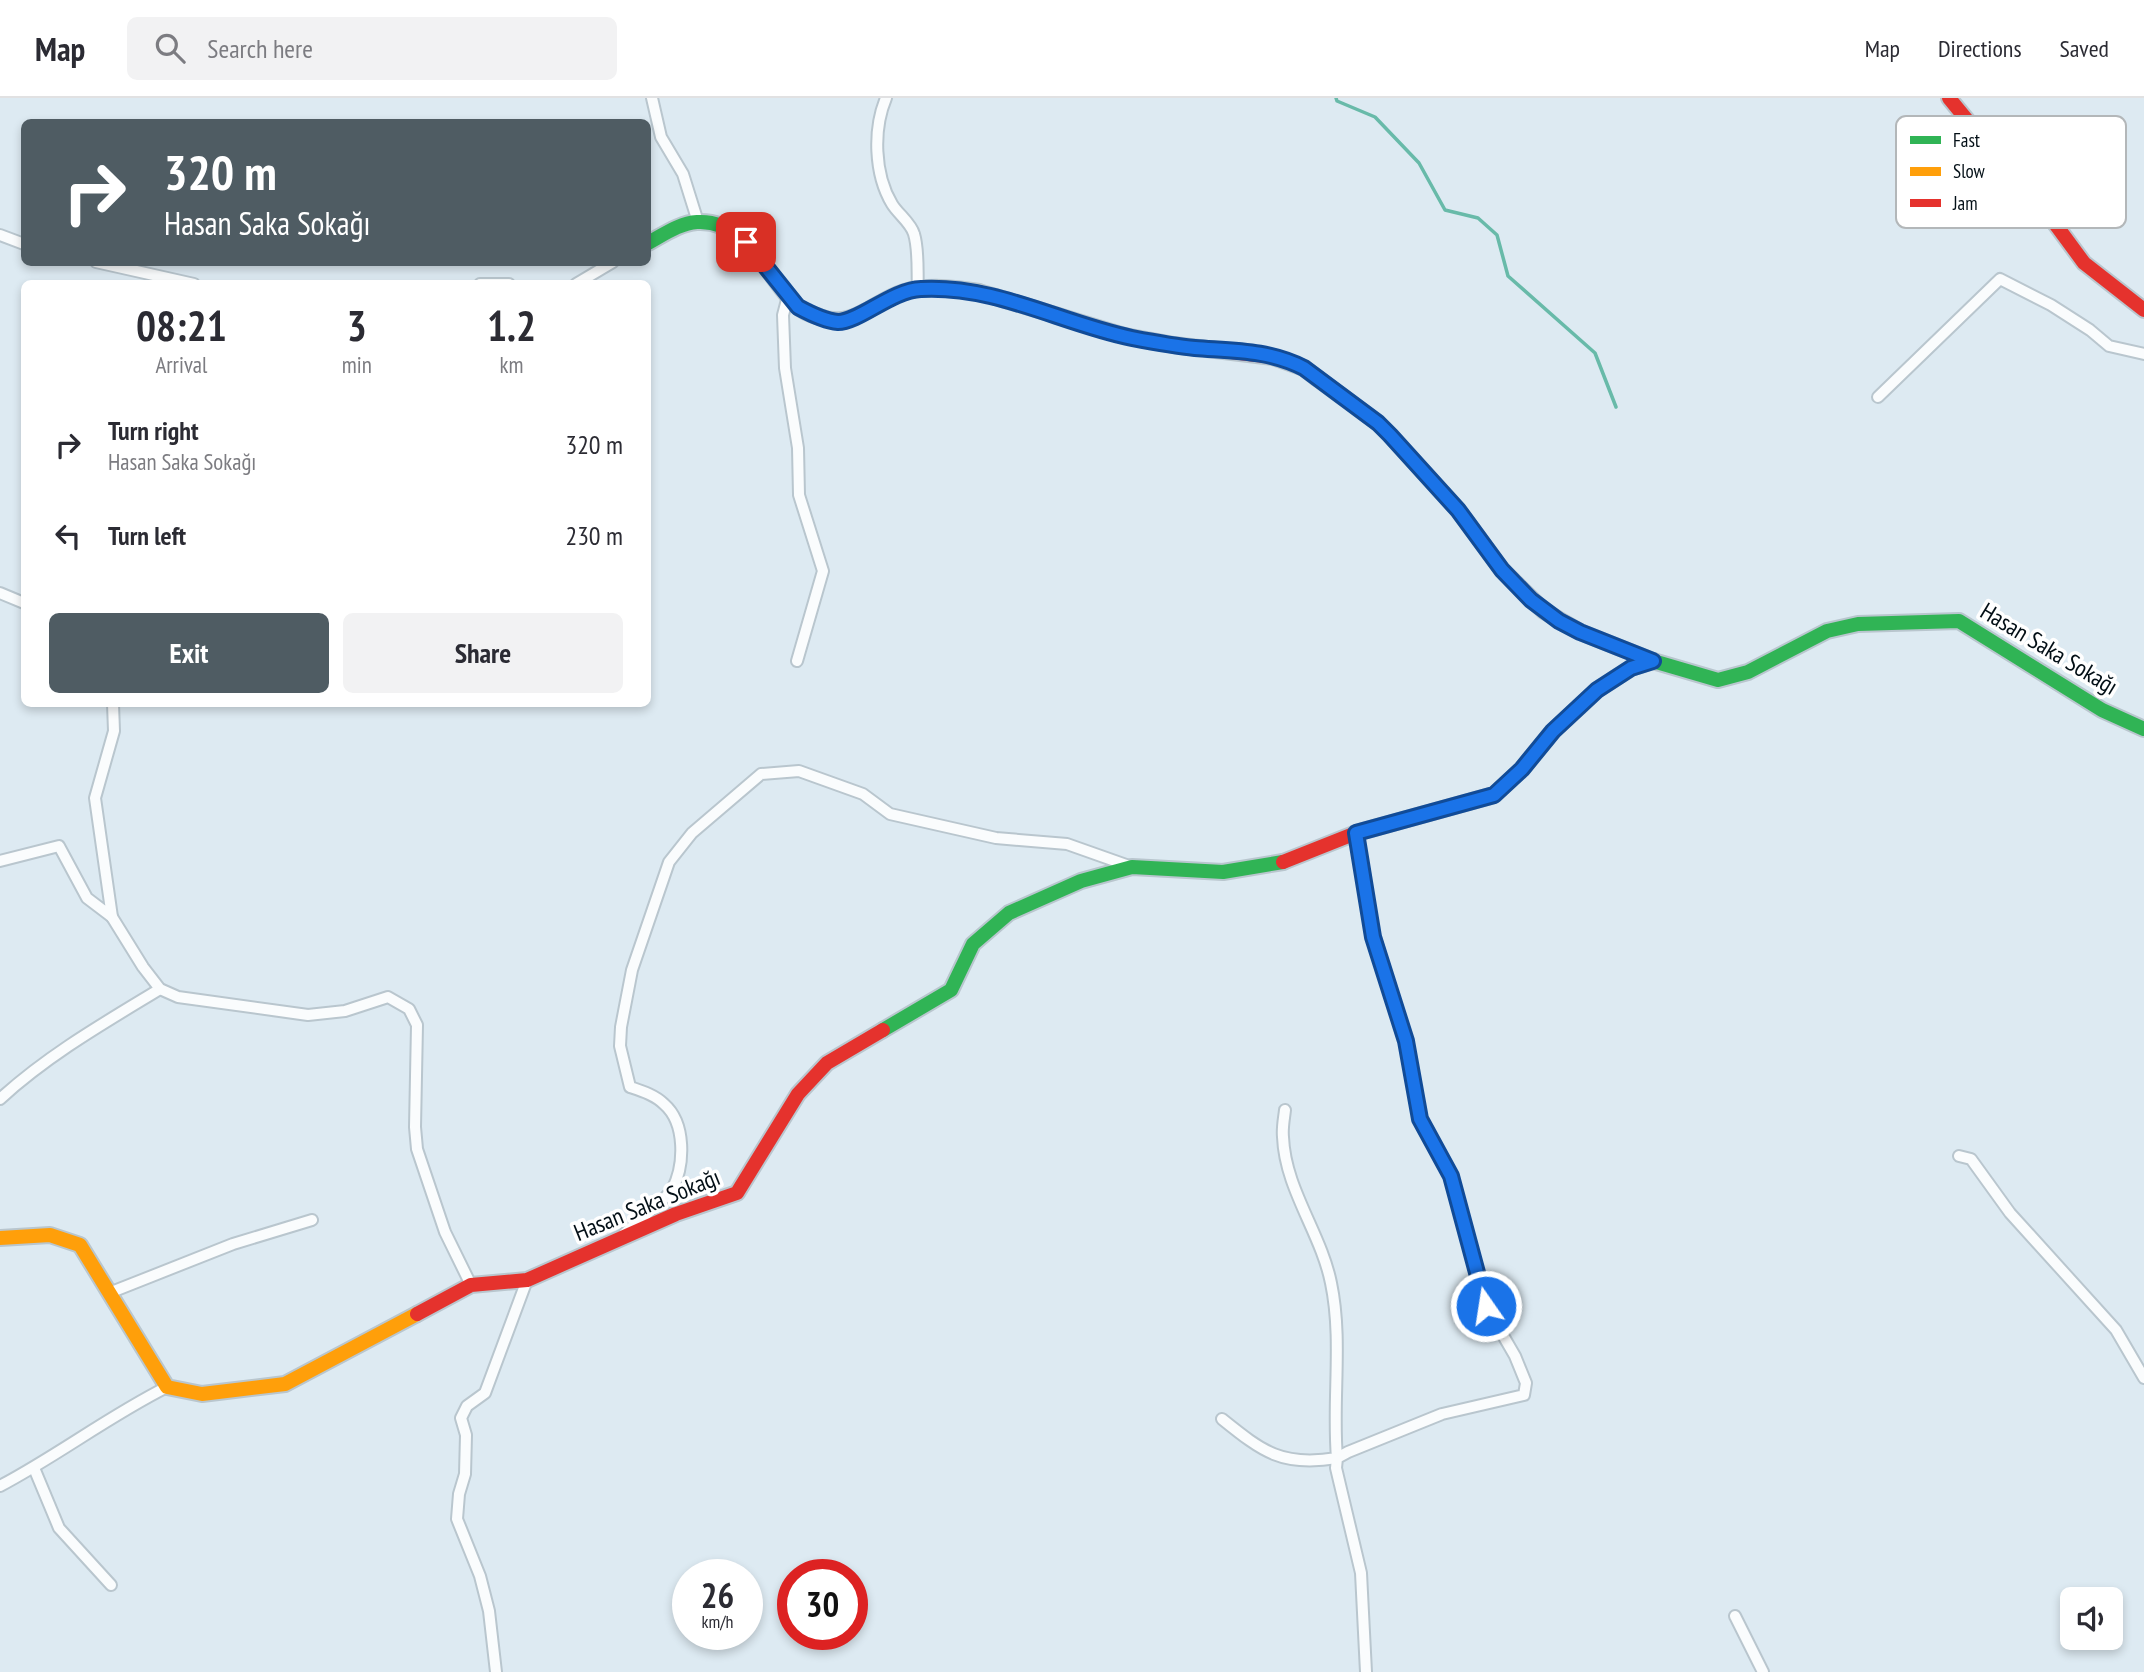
<!DOCTYPE html>
<html lang="en">
<head>
<meta charset="utf-8">
<style>
  body { margin:0; font-family:"PT Sans Narrow",sans-serif; background:#f2f2f3; color:#2b2b33; height:100vh; display:flex; flex-direction:column; font-size:26px; white-space:nowrap }
  * { box-sizing:border-box; margin:0 }
  p { font-size:23px; color:#7c7c81 }
  .icon { flex:none; width:38px; height:38px; fill:none; stroke:currentColor; stroke-width:2; stroke-linecap:round; stroke-linejoin:round }
  .map { position:relative; flex:1; overflow:hidden }
  .panel { position:absolute; left:21px; top:182px; width:630px; height:427px; display:flex; flex-direction:column; background:#fff; border-radius:10px; box-shadow:0 4px 10px #0003 }
  .panel>* { flex:none }
  .top-card { position:absolute; left:21px; top:21px; width:630px; height:147px; border-radius:10px; box-shadow:0 4px 10px #0003; background:#4f5c63; color:#fff; overflow:hidden }
  .buttons { position:absolute; left:2060px; top:1489px; display:grid; gap:14px }
  .buttons a { display:grid; place-items:center; width:63px; height:63px; border-radius:10px; background:#fff; box-shadow:0 4px 10px #0003; font-size:35px }
  .speed { position:absolute; left:672px; top:1461px; display:flex; gap:14px; font-size:35px; font-weight:700; text-align:center }
  .speed>* { display:grid; place-content:center; width:91px; height:91px; border-radius:50%; background:#fff; box-shadow:0 4px 10px #0003; line-height:1 }
  .speed small { font-size:18px; font-weight:400 }
  .speed .limit { border:10px solid #d22; background:#fff; color:#111 }
  .pin { position:absolute; display:grid; place-items:center; width:60px; height:60px; color:#fff; margin:-30px; border-radius:14px; box-shadow:0 4px 10px #0006 }
  .me { position:absolute; width:77px; margin:-38px; rotate:347deg; stroke-linejoin:round; filter:drop-shadow(0 0 5px #0008) }
  .turn { display:flex; align-items:center; gap:24px; height:147px; padding:0 28px; font-size:32px }
  .turn .icon { width:91px; height:91px; stroke-width:2.5 }
  .turn b { display:block; font-size:49px; line-height:60px }
  .eta { display:flex; justify-content:space-evenly; align-items:center; height:119px; text-align:center }
  .eta b { font-size:42px; font-weight:700; line-height:49px }
  .button { display:flex; gap:14px; margin-top:auto; padding:14px 28px }
  .button a { flex:1; height:80px; border-radius:10px; background:#4f5c63; color:#fff; font-size:28px; font-weight:700; line-height:80px; text-align:center }
  .button a+a { background:#f2f2f3; color:#2b2b33 }
  ul { padding:0; list-style:none }
  li { display:flex; align-items:center; gap:21px; height:91px; padding:0 28px }
  li div { flex:1 }
  li b { display:block; font-size:26px }
  li em { font-style:normal }
  header { display:flex; align-items:center; gap:42px; box-sizing:border-box; height:98px; padding:0 35px; background:#fff; border-bottom:2px solid #e1e1e2 }
  header strong { font-size:33px }
  nav { display:flex; gap:38px; margin-inline-start:auto; font-size:24px }
  .search { width:490px; height:63px; background:#f2f2f3; display:flex; align-items:center; gap:18px; box-sizing:border-box; padding:0 24px; border-radius:10px; color:#7c7c81; font-size:26px }
  .map>svg:first-child { display:block }
</style>
</head>
<body>
<header>
<strong>Map</strong>
<div class="search"><svg class="icon" aria-label="search" viewBox="0 0 24 24"><circle cx="10" cy="10" r="6"/><path d="M15 15l6 6"/></svg>Search here</div>
<nav><a>Map</a><a>Directions</a><a>Saved</a></nav>
</header>
<div class="map">
<svg width="2144" height="1574" viewBox="0 0 2144 1574">
  <rect width="100%" height="100%" fill="#ddeaf2"/>
  <g fill="none" stroke-linecap="round" stroke-linejoin="round">
    <path stroke="#68baa9" stroke-width="3.5" d="M1336,0L1337,3L1375,19L1419,65L1445,112L1478,120L1497,137L1508,178L1595,255L1616,309"/>
    <defs>
      <g id="street">
        <path d="M652,0L661,39L683,76L698,124"/>
        <path d="M886,0C873,31 874,76 892,106C898,116 911,125 914,136C919,152 917,174 918,191"/>
        <path d="M0,137L24,146"/>
        <path d="M96,164L194,186"/>
        <path d="M480,186H509"/>
        <path d="M576,186L613,164"/>
        <path d="M788,198L783,217L785,270L798,350L799,397L823,473L797,563"/>
        <path d="M1878,299L2000,181L2051,207L2090,232L2109,248L2144,256"/>
        <path d="M0,495L24,505"/>
        <path d="M1356,735L1368,816L1406,943L1420,1021L1451,1078L1486,1208L1515,1258L1526,1285L1524,1297L1442,1316L1348,1354L1337,1360L1336,1370L1361,1475L1366,1574"/>
        <path d="M0,763L59,748L87,800L112,819L95,700L114,633L113,606"/>
        <path d="M112,819L143,869L160,891L178,899L308,917L345,913L388,899L409,911L417,927L415,1029L417,1051L445,1134L471,1187"/>
        <path d="M0,1001C48,957 104,925 160,891"/>
        <path d="M1959,1058L1971,1061L2010,1115L2116,1232L2144,1280"/>
        <path d="M624,1136C632,1128 668,1099 672,1092C685,1067 686,1025 664,1006C655,997 642,993 630,989L620,948L621,929L632,872L669,764L692,735L761,676L799,673L863,696L890,716L996,740L1067,746L1132,769"/>
        <path d="M109,1195L233,1146L312,1122"/>
        <path d="M1222,1321C1263,1354 1282,1369 1337,1360C1332,1303 1343,1242 1331,1185C1321,1135 1285,1091 1283,1039C1282,1030 1284,1021 1285,1012"/>
        <path d="M34,1370L59,1430L111,1487"/>
        <path d="M0,1388C57,1358 109,1318 167,1289"/>
        <path d="M1735,1518L1763,1574"/>
        <path d="M496,1574L489,1513L480,1478L457,1421L459,1396L465,1376L466,1337L461,1320L467,1308L485,1295L527,1182"/>
      </g>
      <g id="fast">
        <path d="M648,145C663,137 680,125 697,124C747,121 767,179 796,207C802,213 812,217 820,219C853,232 874,203 904,194C928,187 954,190 979,194"/>
        <path d="M1579,609L1597,592L1631,570L1653,563L1718,582L1748,574L1827,533L1858,526L1959,523L2102,612L2144,631"/>
        <path d="M883,932L951,892L973,846L1009,815L1081,783L1132,769L1223,774L1283,764"/>
      </g>
      <g id="slow">
        <path d="M1317,280L1378,325L1390,337L1458,412L1502,472L1544,513L1580,534L1653,563"/>
        <path d="M0,1140L50,1137L80,1147L167,1289L202,1296L285,1286L417,1216"/>
      </g>
      <g id="jam">
        <path d="M1949,0L2012,77L2042,108L2084,165L2144,212"/>
        <path d="M979,194L1125,238L1174,247L1273,259L1304,270L1317,280"/>
        <path d="M1283,764L1356,735L1494,697L1522,671L1553,633L1579,609"/>
        <path d="M417,1216L471,1187L527,1182L676,1116L737,1095L798,996L827,965L883,932"/>
      </g>
    </defs>
    <use href="#street" stroke="#b9c6ce" stroke-width="14"/>
    <use href="#fast" stroke="#b9c6ce" stroke-width="18"/>
    <use href="#slow" stroke="#b9c6ce" stroke-width="18"/>
    <use href="#jam" stroke="#b9c6ce" stroke-width="18"/>
    <use href="#street" stroke="#fafcfd" stroke-width="10"/>
    <use href="#fast" stroke="#30b455" stroke-width="14"/>
    <use href="#slow" stroke="#ff9f0a" stroke-width="14"/>
    <use href="#jam" stroke="#e5322d" stroke-width="14"/>
  </g>
  <g fill="none" stroke-linecap="round" stroke-linejoin="round">
    <defs>
      <path id="route" d="M746,144L798,209C809,215 825,223 838,224C859,224 892,192 921,191C996,187 1060,225 1132,240C1153,244 1174,248 1195,250C1234,253 1269,252 1304,270L1378,325L1390,337L1458,412L1502,472L1531,502L1559,523L1580,534L1653,563L1631,570L1597,592L1553,633L1522,671L1494,697L1356,735L1373,839L1406,943L1420,1021L1451,1078L1486,1208"/>
    </defs>
    <use href="#route" stroke="#114b97" stroke-width="18"/>
    <use href="#route" stroke="#1a73e8" stroke-width="12"/>
  </g>
  <g text-anchor="middle" stroke-width="7" stroke-linejoin="round" paint-order="stroke">
    <g font-size="24" fill="#030f16" stroke="#fff">
      <text transform="translate(2049 551) rotate(31)" y="8">Hasan Saka Sokağı</text>
      <text transform="translate(647 1107) rotate(-22)" y="8">Hasan Saka Sokağı</text>
    </g>
  </g>
  <rect x="1896" y="18" width="230" height="112" rx="10" fill="#fff" stroke="#b3b7b9" stroke-width="2"/>
  <rect x="1910" y="38" width="31" height="8" fill="#30b455"/>
  <rect x="1910" y="69" width="31" height="9" fill="#ff9f0a"/>
  <rect x="1910" y="101" width="31" height="8" fill="#e5322d"/>
  <g font-size="19" fill="#030f16">
    <text x="1953" y="49">Fast</text>
    <text x="1953" y="80">Slow</text>
    <text x="1953" y="112">Jam</text>
  </g>
</svg>
<div class="buttons">
<a><svg class="icon" aria-label="sound" viewBox="0 0 24 24"><path d="M4 9h4l5-4v14l-5-4H4zM17 9q2 3 0 6"/></svg></a>
</div>
<div class="speed"><div>26<small>km/h</small></div><div class="limit">30</div></div>
<div class="pin" style="left:746px;top:144px;background:#d93025"><svg class="icon" aria-label="arrive" viewBox="0 0 24 24"><path d="M6 21V4h12l-3 4 3 4H6"/></svg></div>
<svg class="me" style="left:1486px;top:1208px" viewBox="-20 -20 40 40"><circle r="17" fill="#1a73e8" stroke="#fff" stroke-width="3"/><path d="M0-11L8 9 0 5-8 9z" fill="#fff"/></svg>
<div class="top-card">
<div class="turn"><svg class="icon" aria-label="right" viewBox="0 0 24 24"><path d="M7 20v-9h11M14 6l5 5-5 5"/></svg><div><b>320 m</b>Hasan Saka Sokağı</div></div>
</div>
<section class="panel">
<div class="eta">
<div><b>08:21</b><p>Arrival</p></div>
<div><b>3</b><p>min</p></div>
<div><b>1.2</b><p>km</p></div>
</div>
<ul>
<li><svg class="icon" aria-label="right" viewBox="0 0 24 24"><path d="M7 20v-9h11M14 6l5 5-5 5"/></svg><div><b>Turn right</b><p>Hasan Saka Sokağı</p></div><em>320 m</em></li>
<li><svg class="icon" aria-label="left" viewBox="0 0 24 24"><path d="M17 20v-9H6M10 6l-5 5 5 5"/></svg><div><b>Turn left</b></div><em>230 m</em></li>
</ul>
<div class="button"><a>Exit</a><a>Share</a></div>
</section>
</div>
</body>
</html>
